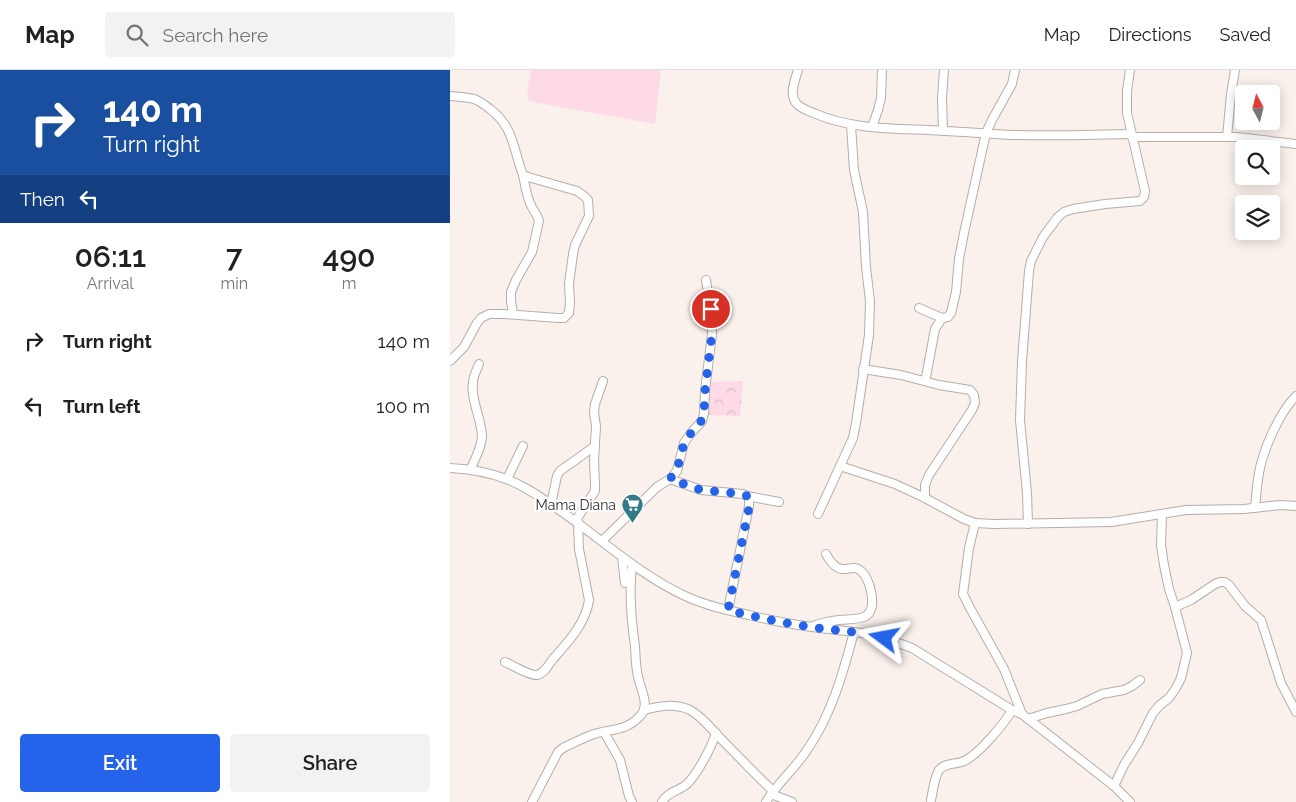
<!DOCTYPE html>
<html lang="en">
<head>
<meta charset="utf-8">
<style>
  body { margin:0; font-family:Raleway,sans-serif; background:#f2f2f2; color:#202124; height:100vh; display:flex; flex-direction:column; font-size:19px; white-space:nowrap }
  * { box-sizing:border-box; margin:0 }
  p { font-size:16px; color:#757577 }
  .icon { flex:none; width:28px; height:28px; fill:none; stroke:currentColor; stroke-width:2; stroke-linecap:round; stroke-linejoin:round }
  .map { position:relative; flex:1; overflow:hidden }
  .drawer { display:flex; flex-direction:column; background:#fff; width:450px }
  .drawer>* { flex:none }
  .guide { background:#1a4fa0; color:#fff; overflow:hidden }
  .needle { width:32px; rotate:353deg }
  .controls { position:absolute; left:785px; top:15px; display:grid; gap:10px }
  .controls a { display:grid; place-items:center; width:45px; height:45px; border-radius:5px; background:#fff; box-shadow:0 2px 12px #0003; font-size:25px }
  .pin { position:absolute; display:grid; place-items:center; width:42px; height:42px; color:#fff; margin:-21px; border:2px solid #fff; border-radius:50%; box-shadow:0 1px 5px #0007 }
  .me { position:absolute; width:55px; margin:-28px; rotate:283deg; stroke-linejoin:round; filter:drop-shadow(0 0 4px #0008) }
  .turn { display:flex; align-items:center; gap:18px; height:105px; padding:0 20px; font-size:22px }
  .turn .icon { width:65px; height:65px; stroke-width:2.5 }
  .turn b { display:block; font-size:35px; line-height:42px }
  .then { display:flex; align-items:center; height:48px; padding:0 20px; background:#0003; gap:10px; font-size:19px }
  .eta { display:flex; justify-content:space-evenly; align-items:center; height:85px; text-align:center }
  .eta b { font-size:30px; font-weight:600; line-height:35px }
  .action { display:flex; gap:10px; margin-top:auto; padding:10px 20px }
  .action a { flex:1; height:58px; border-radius:5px; background:#2563eb; color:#fff; font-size:20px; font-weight:600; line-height:58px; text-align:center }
  .action a+a { background:#f2f2f2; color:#202124 }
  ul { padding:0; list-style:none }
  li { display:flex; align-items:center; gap:15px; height:65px; padding:0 20px }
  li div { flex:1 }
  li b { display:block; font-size:19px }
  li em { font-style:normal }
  header { display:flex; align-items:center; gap:30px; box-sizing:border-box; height:70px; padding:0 25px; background:#fff; border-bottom:1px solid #e0e0e0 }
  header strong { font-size:24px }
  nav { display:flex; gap:28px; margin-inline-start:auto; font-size:18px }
  .search { width:350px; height:45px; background:#f2f2f2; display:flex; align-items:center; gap:12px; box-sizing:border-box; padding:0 18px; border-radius:5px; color:#757577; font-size:19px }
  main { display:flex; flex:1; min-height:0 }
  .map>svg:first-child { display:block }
</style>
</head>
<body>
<header>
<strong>Map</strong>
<div class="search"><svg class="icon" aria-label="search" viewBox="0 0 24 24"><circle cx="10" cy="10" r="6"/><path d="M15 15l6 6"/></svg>Search here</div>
<nav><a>Map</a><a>Directions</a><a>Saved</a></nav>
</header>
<main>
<section class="drawer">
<div class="guide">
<div class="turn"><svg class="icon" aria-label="right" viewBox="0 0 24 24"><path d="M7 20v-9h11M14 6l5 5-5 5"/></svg><div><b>140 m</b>Turn right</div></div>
<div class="then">Then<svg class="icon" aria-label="left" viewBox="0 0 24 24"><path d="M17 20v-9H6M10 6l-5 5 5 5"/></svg></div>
</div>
<div class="eta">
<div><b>06:11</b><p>Arrival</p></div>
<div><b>7</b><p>min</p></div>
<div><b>490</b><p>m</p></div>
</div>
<ul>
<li><svg class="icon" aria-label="right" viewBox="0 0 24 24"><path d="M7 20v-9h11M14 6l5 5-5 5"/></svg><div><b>Turn right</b></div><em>140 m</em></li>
<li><svg class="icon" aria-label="left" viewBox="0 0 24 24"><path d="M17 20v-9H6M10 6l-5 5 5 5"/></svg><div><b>Turn left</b></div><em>100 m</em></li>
</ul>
<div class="action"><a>Exit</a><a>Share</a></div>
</section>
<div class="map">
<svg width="846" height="732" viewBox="0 0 846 732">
  <defs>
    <pattern id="park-crowns" width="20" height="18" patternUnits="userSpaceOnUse" patternTransform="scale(1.25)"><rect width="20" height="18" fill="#fedae6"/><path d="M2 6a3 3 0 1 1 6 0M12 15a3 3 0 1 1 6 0" fill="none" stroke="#dabbc6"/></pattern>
  </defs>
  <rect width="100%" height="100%" fill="#faf1ec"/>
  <path fill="#fedae6" d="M81,0H211L205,54L77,31L79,25L77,24Z"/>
  <path fill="url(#park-crowns)" d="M293,311L290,346L258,345L261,312Z"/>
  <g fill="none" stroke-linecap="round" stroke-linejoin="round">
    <defs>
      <g id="street">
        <path d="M348,0C345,10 339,24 346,33C351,39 359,41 366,44C406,61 451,58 494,61C517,62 540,64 563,65C602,66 642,65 681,64"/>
        <path d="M0,26C8,27 16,27 24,29C30,31 35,35 40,39C64,57 63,79 73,105L78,107L127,121L134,126L138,130L139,146L125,175L123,184L119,214L120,233L119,243L114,248H108L54,244H39L31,248L27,253L14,277L0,291"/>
        <path d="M422,57L428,40L431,28L432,0"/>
        <path d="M493,61L492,28L494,0"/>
        <path d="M682,67H787L846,74"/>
        <path d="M777,67L781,24L785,0"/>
        <path d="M469,238L492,248L498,247L501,243L506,222L509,189L514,163L536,63L542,50L562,14L565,0"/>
        <path d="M63,244L61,231V222L66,210L82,182L89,151C87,144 82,139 80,133C76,124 75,114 73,105"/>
        <path d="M413,299L451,305L489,315L520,320L524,325L525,333L522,340L479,405L475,415V428"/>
        <path d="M476,307L485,259L492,248"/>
        <path d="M390,396L445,414L475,428L514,449L525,453L545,454L661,452L736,440L794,439L830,435L846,436"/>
        <path d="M0,398C19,399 38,402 56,409C73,415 87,425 102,435C146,464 185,502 233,525C254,535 276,540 299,545C319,550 341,554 362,557C376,559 390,560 404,562C424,564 443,571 462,578L562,640L572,644L664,716L680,732"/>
        <path d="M20,400C25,390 31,378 32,367C32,350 20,329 23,312C23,306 27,300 29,294"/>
        <path d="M57,409L73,376"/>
        <path d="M220,409L251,420L293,424L297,426L299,429V436L278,540"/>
        <path d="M297,426L329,432"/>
        <path d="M101,434L107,406L110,401L145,376"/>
        <path d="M805,438C806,426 807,414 809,403C813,380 829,343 846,326"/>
        <path d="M368,444L403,368L406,353L419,265L420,231L416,197L413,142L404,100L401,55"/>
        <path d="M126,450L145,421V413L144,391L146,356L144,343L145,334L153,311"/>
        <path d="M525,453L519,478L513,524L520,538L554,599L572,644"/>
        <path d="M578,454L577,423L570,350L572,291L579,201L581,191L593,167L608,147L614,142L623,139L655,134L690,131L694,127L695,121L677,43V21L680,0"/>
        <path d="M152,471L207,417L220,409L227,401L234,373L241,363L252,351L254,343L255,321L262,264V249L256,210"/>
        <path d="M172,487L175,513"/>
        <path d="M725,537L741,530L765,514L770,512H775L779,515L795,536L811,550L831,613L846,642"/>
        <path d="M363,556C371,553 380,551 389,550C397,549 409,550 416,546C428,538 420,508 411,501C404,495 399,500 392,499C385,498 379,490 376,484"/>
        <path d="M55,592C62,595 80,606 87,605C94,604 99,594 103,589C118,572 136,553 139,530L129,479L128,452"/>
        <path d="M194,640C209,636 225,633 240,640C253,647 263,661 273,671C290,688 306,705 323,721"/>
        <path d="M578,649L597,643L616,639L627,636L652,624L674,620L682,616L690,610"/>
        <path d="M154,662L170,690L179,726L182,732"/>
        <path d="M664,716L674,695L688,673L703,643L710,635L719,628L726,618L731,608L737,583L725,537L719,519L714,495L711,475L712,444"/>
        <path d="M321,724L342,732"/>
        <path d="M481,730C483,721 484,708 489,700C496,692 506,695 514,691C528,685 555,653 562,640"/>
        <path d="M82,732L108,682L113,678C123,673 133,668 144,664C161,659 177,661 190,646C199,637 193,624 190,614C185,599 186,590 185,576C181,549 179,522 182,495"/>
        <path d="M212,732C217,722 229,721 237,714C248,703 261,678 266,663"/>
        <path d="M316,732C328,712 345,699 357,680C382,644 393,603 404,562"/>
      </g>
    </defs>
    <use href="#street" stroke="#b5aea8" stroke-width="10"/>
    <use href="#street" stroke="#fff" stroke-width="8"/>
  </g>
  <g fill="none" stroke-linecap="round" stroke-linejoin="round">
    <path stroke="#2563eb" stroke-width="9" stroke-dasharray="0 16.2" d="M261,239L262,264L255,321L254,343L252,350L241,363L234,373L227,400L220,409L251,420L293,424L297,426L300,433L278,540C305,547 333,553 361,557C386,561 410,561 434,568"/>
  </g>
  <defs>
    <symbol id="supermarket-pin" viewBox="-11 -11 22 30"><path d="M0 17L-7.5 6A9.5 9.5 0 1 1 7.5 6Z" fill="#357988" stroke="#fff"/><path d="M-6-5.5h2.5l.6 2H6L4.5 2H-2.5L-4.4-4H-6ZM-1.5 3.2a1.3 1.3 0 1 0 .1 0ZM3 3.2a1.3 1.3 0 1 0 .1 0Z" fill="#fff"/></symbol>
  </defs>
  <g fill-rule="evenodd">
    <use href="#supermarket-pin" x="170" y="422" width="25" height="34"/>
  </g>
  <g text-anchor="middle" stroke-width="4.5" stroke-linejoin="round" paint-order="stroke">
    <g font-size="14" fill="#322f2d" stroke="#fff" text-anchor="end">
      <text x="166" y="440">Mama Diana</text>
    </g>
  </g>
</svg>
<div class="controls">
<a><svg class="needle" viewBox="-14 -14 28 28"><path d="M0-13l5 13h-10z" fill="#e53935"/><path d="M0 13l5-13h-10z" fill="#757577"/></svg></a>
<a><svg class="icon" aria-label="search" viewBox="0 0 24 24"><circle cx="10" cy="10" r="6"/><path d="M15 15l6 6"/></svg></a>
<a><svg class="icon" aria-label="layers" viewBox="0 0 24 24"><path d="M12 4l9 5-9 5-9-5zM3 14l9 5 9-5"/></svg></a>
</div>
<div class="pin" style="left:261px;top:239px;background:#d93025"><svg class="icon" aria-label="arrive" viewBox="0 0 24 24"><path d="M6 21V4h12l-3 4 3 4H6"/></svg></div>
<svg class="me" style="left:434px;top:568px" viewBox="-20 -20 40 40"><path d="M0-17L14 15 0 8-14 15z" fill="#2563eb" stroke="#fff" stroke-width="4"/></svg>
</div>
</main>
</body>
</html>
